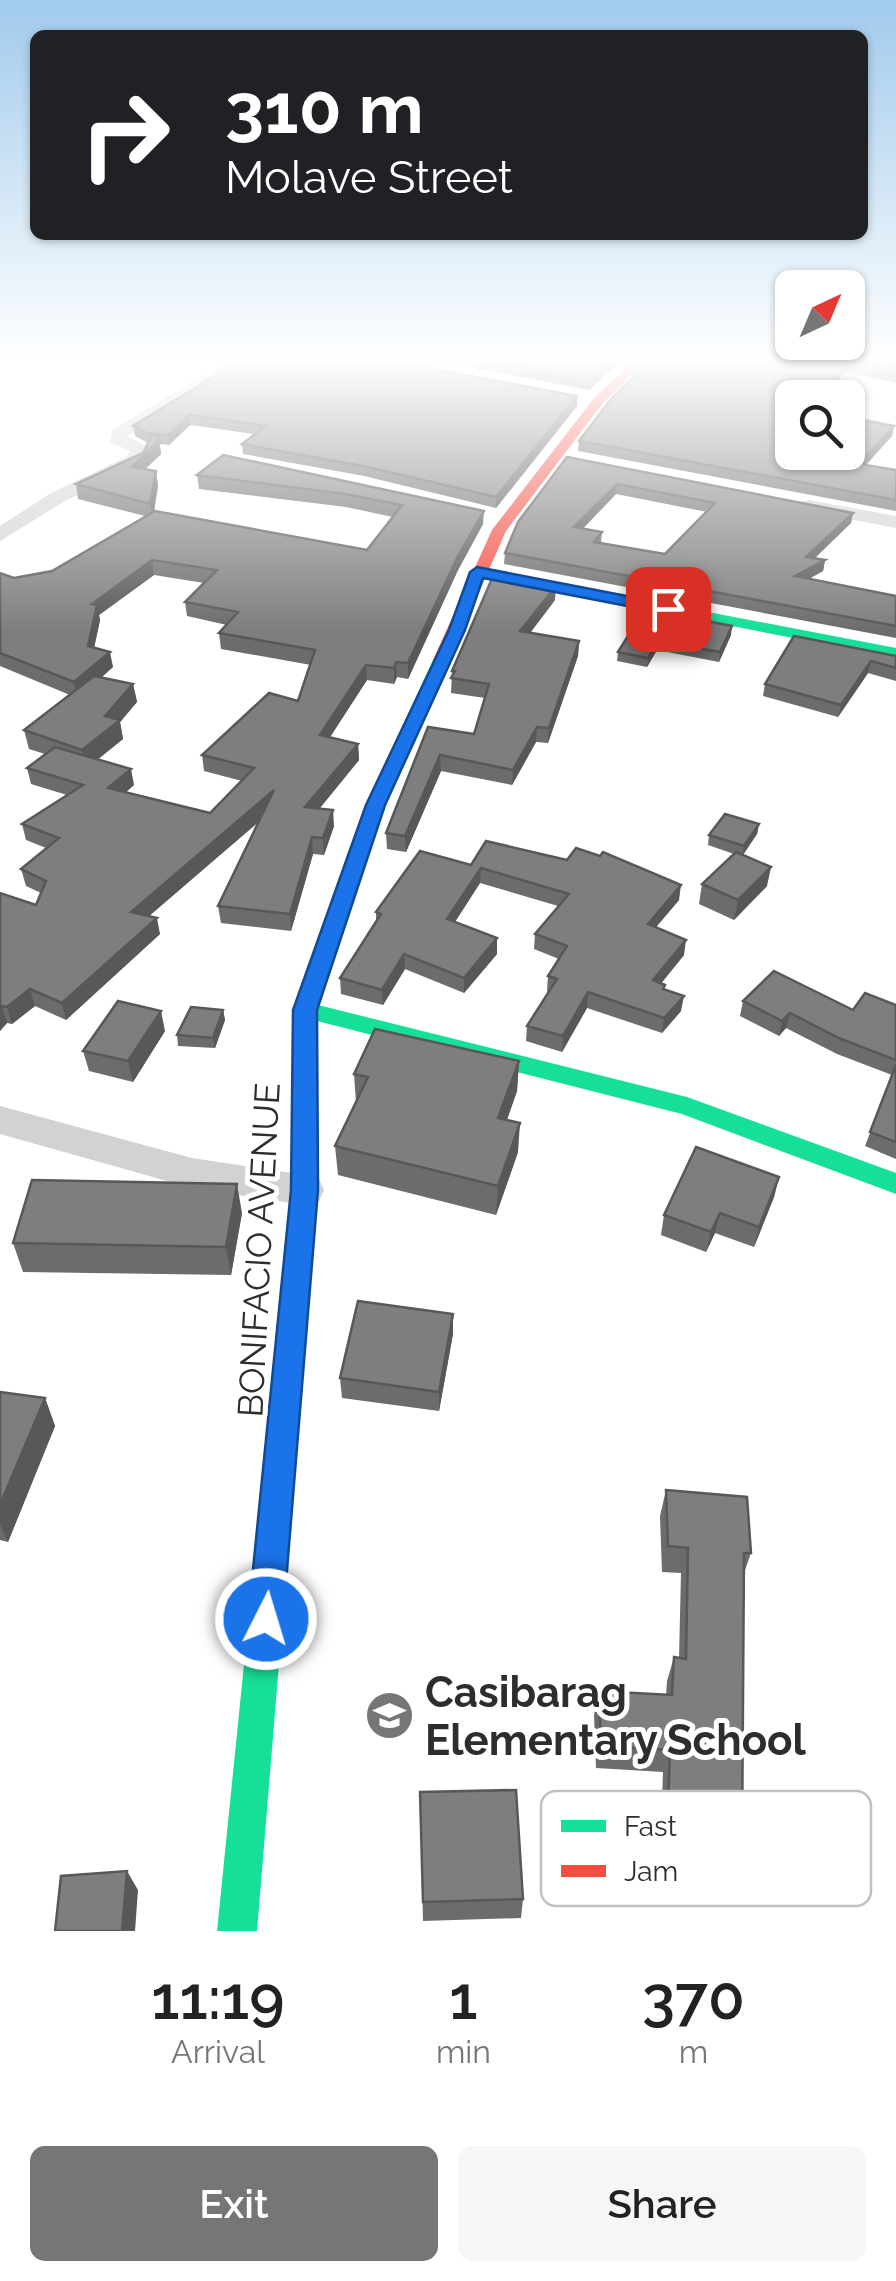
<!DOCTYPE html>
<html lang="en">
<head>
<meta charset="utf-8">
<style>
  body { margin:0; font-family:Raleway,sans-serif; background:#f6f6f6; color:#222; height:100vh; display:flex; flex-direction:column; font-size:38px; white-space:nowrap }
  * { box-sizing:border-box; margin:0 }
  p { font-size:32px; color:#767676 }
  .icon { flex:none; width:55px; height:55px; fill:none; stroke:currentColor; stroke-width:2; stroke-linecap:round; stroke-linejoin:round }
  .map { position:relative; height:1931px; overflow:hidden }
  .drawer { display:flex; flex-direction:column; background:#fff; flex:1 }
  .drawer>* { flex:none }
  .guide { position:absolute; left:30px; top:30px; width:838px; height:210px; border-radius:15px; box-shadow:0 2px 8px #0004; background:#202124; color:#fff; overflow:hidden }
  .needle { width:65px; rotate:44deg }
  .buttons { position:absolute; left:775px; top:270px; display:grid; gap:20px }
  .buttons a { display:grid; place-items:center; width:90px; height:90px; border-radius:15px; background:#fff; box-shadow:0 2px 8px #0004; font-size:50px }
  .pin { position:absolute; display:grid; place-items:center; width:85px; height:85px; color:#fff; margin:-42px; border-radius:20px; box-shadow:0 5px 15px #0006 }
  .me { position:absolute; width:110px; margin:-55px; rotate:5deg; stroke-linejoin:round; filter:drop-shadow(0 0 8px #0008) }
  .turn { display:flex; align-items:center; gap:35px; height:210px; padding:0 30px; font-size:45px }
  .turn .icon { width:130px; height:130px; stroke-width:2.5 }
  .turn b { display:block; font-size:70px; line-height:85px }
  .eta { display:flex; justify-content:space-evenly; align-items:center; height:170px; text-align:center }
  .eta b { font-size:60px; font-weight:600; line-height:70px }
  .cta { display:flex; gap:20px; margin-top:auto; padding:20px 30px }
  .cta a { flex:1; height:115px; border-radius:15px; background:#767676; color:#fff; font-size:40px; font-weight:600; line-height:115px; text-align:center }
  .cta a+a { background:#f6f6f6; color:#222 }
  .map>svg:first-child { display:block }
</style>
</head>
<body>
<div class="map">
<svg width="896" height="1931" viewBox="0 0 896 1931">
  <rect width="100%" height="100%" fill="#fff"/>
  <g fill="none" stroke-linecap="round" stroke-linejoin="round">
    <g fill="#d2d2d2" fill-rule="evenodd">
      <path d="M228,361L243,364L127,436L150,448L143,463L65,501L0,541V526L51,493L128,456L130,451L110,442L112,430Z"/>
      <path d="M384,361H415L464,375L456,380Z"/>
      <path d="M809,500L896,516V528L802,510V502Z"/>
      <path d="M0,1106L192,1158L305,1175L319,1179L324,1190L319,1201L305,1205L192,1188L0,1134Z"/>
    </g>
    <g fill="#16e098" fill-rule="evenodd">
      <path d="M490,570L896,648V658L485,578L482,575Z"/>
      <path d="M441,655L449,660L386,805L318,1005L687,1097L896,1173V1194L682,1114L317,1021L318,1190L257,1931H217L292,1190L293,1010L366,805L433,660Z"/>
    </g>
    <path fill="#f24e42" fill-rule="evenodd" d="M633,361H646L602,404L506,531L449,660L441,665L435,664L433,660L492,530L594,398Z"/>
  </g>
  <g fill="#6c6c6c" fill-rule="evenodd">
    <path d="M239,361L577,396V406L496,508L364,476L243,454L242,444L254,434L190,425L169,445L160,444L161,454L145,469L158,485L154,511L367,550L393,517L346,507L199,489L197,475L223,455L483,524L458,570L408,679L397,677L394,684L367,680L330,737L358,744L359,760L319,809L334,826L324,855L313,854L291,931L221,923L218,906L259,821L149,916L160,934L66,1020L35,1006L12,1024L7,1023L0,1031V893L36,905L41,893L26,886L21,869L46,848L26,840L22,824L67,795L31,784L27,768L45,754L29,749L24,730L70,695L0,666V573L14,578L52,571L145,516L78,499L76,484L143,453L148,443L135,436L133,426ZM154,575L204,583L185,602L187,616L227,625L219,633L221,649L311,665L298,701L202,755L204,771L242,781L210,813L125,792L134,785L98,759L123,739L120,722L137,702L133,684L101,678L113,667L94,648L100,620L99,615Z"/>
    <path d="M438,361H620L589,390Z"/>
    <path d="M649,361H896V383L846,372L819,398H792V452L894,426L892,436L865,465L896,470V511L578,451L579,441Z"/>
    <path d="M567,457L853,513L851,523L814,559L825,560L823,571L809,579L896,596V638L504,564L505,553ZM616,494L707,512L665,554L601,543L602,532L582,529Z"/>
    <path d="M555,600L530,633L579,641L578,656L548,743L536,742L512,785L441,771L406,852L387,849L386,833L428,727L474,734L485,698L451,693L452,671Z"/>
    <path d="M645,609L731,635L719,662L657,650L647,667L617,661L618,652Z"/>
    <path d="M896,656V681L868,673L838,717L763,696L765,684Z"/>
    <path d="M759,824L757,834L743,855L767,886L734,920L699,904L702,884L734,854L708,845L709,835Z"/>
    <path d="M471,865L679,900L656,927L684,955L661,983L665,985L664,989L681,1011L662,1033L587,1008L562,1052L526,1041L527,1026L548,992L547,991L548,976L559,959L534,949L535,934L558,906L480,883L455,922L497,954L464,993L405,969L383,1005L341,994L340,978L376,922V912Z"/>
    <path d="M743,1001L853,1010L896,1005V1159L865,1146L892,1075L837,1054L786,1028L779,1036L740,1016Z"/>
    <path d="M223,1010L225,1020L215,1048L178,1046L177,1035Z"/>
    <path d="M165,1031L133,1082L89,1071L83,1051Z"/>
    <path d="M519,1061L517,1091L507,1120L518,1152L496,1215L338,1175L335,1146L356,1103L354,1074Z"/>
    <path d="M779,1177L774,1197L754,1247L715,1233L706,1252L661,1235L664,1215Z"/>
    <path d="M242,1213L231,1275L23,1272L13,1243Z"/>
    <path d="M453,1314V1334L439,1411L342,1398L340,1378Z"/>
    <path d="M0,1392L45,1398L55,1426L8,1542L0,1540Z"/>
    <path d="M666,1490L751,1553L744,1573L742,1849L732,1869L660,1855L663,1772L596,1768L594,1715L599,1691L666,1695L667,1681L674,1657L679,1658L681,1573L662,1572L660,1516Z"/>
    <path d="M420,1792L523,1899L521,1918L423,1921Z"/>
  </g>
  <g fill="#585858">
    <path d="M612,361H620L589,390L590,381Z"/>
    <path d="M847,362L846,372L819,398H811Z"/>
    <path d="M577,396V406L496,508V497Z"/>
    <path d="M189,415L190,425L169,445L168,435Z"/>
    <path d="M894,426L892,436L857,475L859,464Z"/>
    <path d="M159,440L161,454L134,480L132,467Z"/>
    <path d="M156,471L158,485L153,518L150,504Z"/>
    <path d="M617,484L616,494L574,538V527Z"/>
    <path d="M484,511L483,524L458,570L408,679V663L458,556Z"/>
    <path d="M853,513L851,523L804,568L806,557Z"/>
    <path d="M152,560L154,575L99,615L100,620L91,662L88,646L92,604Z"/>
    <path d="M825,560L823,571L793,587L795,576Z"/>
    <path d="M556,586L555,600L520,646V631Z"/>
    <path d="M732,626L731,635L719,662L720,652Z"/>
    <path d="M579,641L578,656L548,743L549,728Z"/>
    <path d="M658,641L657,650L647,667L648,658Z"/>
    <path d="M110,652L113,667L77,698L74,682Z"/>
    <path d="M871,661L868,673L838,717L841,705Z"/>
    <path d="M396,662L397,677L394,684V668Z"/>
    <path d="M366,665L367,680L321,751L320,735Z"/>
    <path d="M133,684L137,702L120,722L123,739L86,769L82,750L105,716Z"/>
    <path d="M537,727L536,742L512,785L513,770Z"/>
    <path d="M358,744L359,760L307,824L305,807Z"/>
    <path d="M440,755L441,771L406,852L405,836Z"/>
    <path d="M131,769L134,785L112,805L108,788Z"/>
    <path d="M274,790L276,807L134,929L131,912Z"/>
    <path d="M333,810L334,826L324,855L323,838Z"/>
    <path d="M759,824L757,834L742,856L744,846Z"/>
    <path d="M312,837L313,854L291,931L290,914Z"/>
    <path d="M771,867L767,886L734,920L738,900Z"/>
    <path d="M481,868L480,883L447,934V919Z"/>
    <path d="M681,885L679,900L646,939L648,924Z"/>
    <path d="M157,918L160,934L66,1020L62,1003Z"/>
    <path d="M497,938V954L464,993V978Z"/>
    <path d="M686,940L684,955L651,996L653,980Z"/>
    <path d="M404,954L405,969L383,1005L382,990Z"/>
    <path d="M30,989L35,1006L12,1024L7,1007Z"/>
    <path d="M588,992L587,1008L562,1052L563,1036Z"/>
    <path d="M684,996L681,1011L662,1033L664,1018Z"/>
    <path d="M2,1006L7,1023L0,1031V1008Z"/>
    <path d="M223,1010L225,1020L215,1048L213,1038Z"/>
    <path d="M161,1011L165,1031L133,1082L128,1061Z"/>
    <path d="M790,1013L786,1028L779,1036L782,1021Z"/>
    <path d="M519,1061L517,1091L497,1147L498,1118Z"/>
    <path d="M520,1123L518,1152L496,1215L498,1186Z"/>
    <path d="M779,1177L774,1197L754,1247L759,1227Z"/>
    <path d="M237,1184L242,1213L231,1275L226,1247Z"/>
    <path d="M720,1213L715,1233L706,1252L711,1232Z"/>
    <path d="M453,1314V1334L439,1411V1392Z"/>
    <path d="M45,1398L55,1426L8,1542L0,1524V1505Z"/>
    <path d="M127,1871L138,1890L135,1931H122Z"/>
  </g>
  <g fill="#7e7e7e" stroke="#585858" stroke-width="2.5" fill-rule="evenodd">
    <path d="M239,361H374L409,367L413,365L577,396L496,497L363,466L242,444L266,426L189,415L168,435L147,433L133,426Z"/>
    <path d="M485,361H612L590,381Z"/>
    <path d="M649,361H896V373L847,362L811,398H792V452H848V417L894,426L859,464L896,470V500L579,441L611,399Z"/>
    <path d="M153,433L159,440L132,467L156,471L150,504L76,484L143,453Z"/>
    <path d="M223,455L484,511L458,556L408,663L396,662L394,668L366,665L320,735L358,744L305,807L333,810L323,838L312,837L290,914L218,906L274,790L131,912L157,918L62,1003L30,989L7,1007L2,1006L0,1008V893L36,905L46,881L21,869L59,838L22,824L83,785L27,768L55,747L131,769L108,788L210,813L254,768L202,755L269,693L298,701L315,650L219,633L238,612L185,602L217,570L152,560L92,604L97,605L88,646L110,652L74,682L0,653V573L14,578L52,571L155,511L367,550L402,505L345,494L197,475Z"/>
    <path d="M567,457L853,513L806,557L825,560L795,576L896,596V626L505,553L518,522ZM617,484L715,503L665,554L594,542L602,532L574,527Z"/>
    <path d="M494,574L556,586L520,631L579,641L549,728L537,727L513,770L440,755L405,836L386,833L428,727L474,734L489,684L451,678L455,671H452Z"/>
    <path d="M645,609L732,626L720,652L658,641L648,658L618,652Z"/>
    <path d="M794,636L896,656V668L871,661L841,705L765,684Z"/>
    <path d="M94,676L133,684L105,716L120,720L82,750L24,730Z"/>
    <path d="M725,814L759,824L744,846L709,835Z"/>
    <path d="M486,841L567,860L576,848L600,856L603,852L681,885L648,924L686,940L653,980L665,985L663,989L684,996L664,1018L588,992L563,1036L527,1026L557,979L548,976L567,946L535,934L569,894L481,868L447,919L497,938L464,978L404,954L382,990L340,978L381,914L376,912L420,851L471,865Z"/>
    <path d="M736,852L771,867L738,900L702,884Z"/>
    <path d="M774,971L853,1010L865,993L896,1005V1060L841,1039L790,1013L782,1021L743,1001Z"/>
    <path d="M118,1001L161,1011L128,1061L83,1051Z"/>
    <path d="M191,1007L223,1010L213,1038L177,1035Z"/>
    <path d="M375,1029L519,1061L498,1118L520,1123L498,1186L335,1146L368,1077L354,1074Z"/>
    <path d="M896,1065V1142L870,1132Z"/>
    <path d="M696,1147L779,1177L759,1227L720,1213L711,1232L664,1215Z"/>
    <path d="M32,1180L237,1184L226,1247L13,1243Z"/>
    <path d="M358,1301L453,1314L439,1392L340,1378Z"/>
    <path d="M0,1392L45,1398L0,1505Z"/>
    <path d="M666,1490L747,1497L751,1553H744L742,1849L667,1835L670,1750L601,1746L599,1691L672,1695L674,1657L686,1659L688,1548L668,1546Z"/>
    <path d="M516,1790L523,1899L423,1902L420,1792Z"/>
    <path d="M127,1871L122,1931H55L61,1876Z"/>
  </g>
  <linearGradient id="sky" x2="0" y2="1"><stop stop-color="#a1caec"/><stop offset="0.57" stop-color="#fff"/><stop offset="1" stop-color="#fff" stop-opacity="0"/></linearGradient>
  <rect width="896" height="631" fill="url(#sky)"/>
  <path fill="#1a73e8" stroke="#114b97" stroke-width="2.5" d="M477,567L668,604L676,609L668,614L483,578L465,630L385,805L317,1010L318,1190L283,1619L278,1631L266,1636L253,1631L248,1619L291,1190L293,1010L366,805L449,630L470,572Z"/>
  <defs>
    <symbol id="school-disc" viewBox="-11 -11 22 22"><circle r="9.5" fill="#767676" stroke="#fff"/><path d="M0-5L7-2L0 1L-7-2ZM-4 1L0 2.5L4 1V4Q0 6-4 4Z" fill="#fff"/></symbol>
  </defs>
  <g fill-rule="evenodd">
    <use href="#school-disc" x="362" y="1688" width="55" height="55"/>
  </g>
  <g text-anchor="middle" stroke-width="10" stroke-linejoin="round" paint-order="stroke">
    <g font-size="35" fill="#2d2d2d" stroke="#fff">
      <text transform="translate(259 1250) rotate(-87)" y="12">BONIFACIO AVENUE</text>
    </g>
    <g font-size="42" font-weight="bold" fill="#2d2d2d" stroke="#fff" text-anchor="start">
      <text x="425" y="1707">Casibarag<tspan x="425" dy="48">Elementary School</tspan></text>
    </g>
  </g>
  <rect x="541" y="1791" width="330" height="115" rx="15" fill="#fff" stroke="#c0c0c0" stroke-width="2.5"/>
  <rect x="561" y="1820" width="45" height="12" fill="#16e098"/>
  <rect x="561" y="1865" width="45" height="12" fill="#f24e42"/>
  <g font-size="28" fill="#2d2d2d">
    <text x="624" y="1836">Fast</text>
    <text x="624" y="1881">Jam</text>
  </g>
</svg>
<div class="buttons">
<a><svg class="needle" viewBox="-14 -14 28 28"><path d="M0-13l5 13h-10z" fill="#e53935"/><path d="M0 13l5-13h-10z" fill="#767676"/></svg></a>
<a><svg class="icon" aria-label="search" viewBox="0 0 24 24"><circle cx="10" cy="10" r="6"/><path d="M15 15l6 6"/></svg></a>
</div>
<div class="pin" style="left:668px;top:609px;background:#d93025"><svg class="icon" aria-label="arrive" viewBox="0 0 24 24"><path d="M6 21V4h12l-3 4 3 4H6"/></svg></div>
<svg class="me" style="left:266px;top:1619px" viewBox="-20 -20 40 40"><circle r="17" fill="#1a73e8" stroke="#fff" stroke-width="3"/><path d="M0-11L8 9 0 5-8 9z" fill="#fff"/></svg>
<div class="guide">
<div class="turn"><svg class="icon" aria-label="right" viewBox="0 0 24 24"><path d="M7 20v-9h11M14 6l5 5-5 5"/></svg><div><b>310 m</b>Molave Street</div></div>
</div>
</div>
<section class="drawer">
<div class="eta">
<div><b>11:19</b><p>Arrival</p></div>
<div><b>1</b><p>min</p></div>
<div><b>370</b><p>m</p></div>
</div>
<div class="cta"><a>Exit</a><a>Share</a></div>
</section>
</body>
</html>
